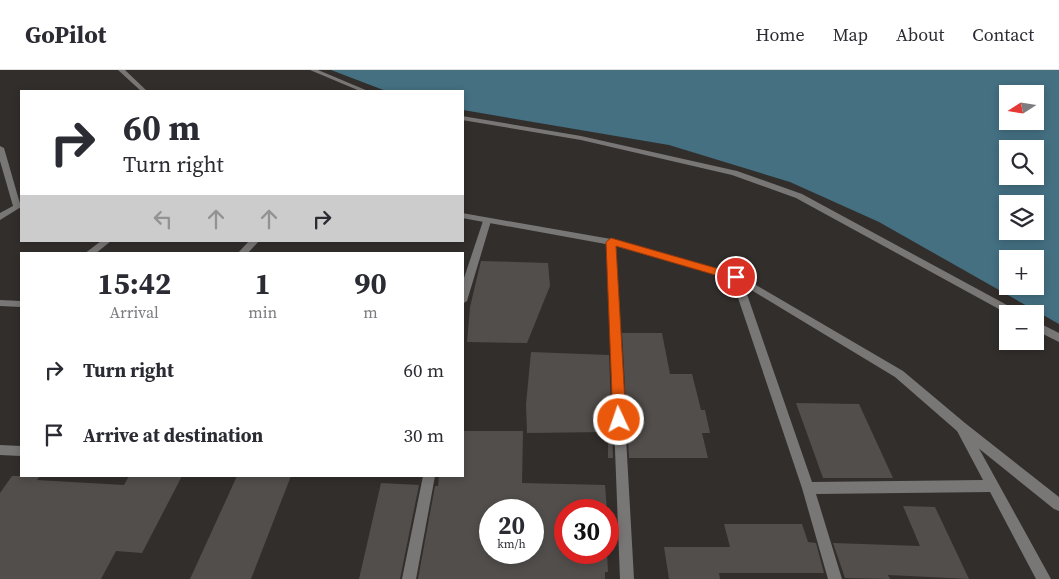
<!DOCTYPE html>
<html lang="en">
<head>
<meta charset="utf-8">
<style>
  body { margin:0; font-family:"Source Serif 4",serif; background:#f2f2f3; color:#2b2b33; height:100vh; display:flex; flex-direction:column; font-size:19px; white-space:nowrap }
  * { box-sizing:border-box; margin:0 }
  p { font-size:16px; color:#7c7c81 }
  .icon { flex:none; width:28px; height:28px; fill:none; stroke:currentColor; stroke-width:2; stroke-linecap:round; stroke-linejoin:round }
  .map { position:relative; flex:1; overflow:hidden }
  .sheet { position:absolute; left:20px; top:182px; width:444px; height:225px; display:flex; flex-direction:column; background:#fff; border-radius:0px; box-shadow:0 2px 8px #0003 }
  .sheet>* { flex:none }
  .hud { position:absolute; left:20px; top:20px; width:444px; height:152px; border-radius:0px; box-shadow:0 2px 8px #0003; background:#fff; color:#2b2b33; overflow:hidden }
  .needle { width:32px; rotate:258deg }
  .buttons { position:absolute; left:999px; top:15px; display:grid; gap:10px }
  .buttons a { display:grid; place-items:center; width:45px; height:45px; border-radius:0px; background:#fff; box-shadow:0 2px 8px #0003; font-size:25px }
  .speed { position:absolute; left:479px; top:429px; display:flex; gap:10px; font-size:25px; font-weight:700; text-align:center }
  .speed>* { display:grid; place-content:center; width:65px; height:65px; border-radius:50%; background:#fff; box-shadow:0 2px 8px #0003; line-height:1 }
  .speed small { font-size:12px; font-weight:400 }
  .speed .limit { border:8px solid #d22; background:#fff; color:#111 }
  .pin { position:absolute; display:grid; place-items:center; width:42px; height:42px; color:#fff; margin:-21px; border:2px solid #fff; border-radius:50%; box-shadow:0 1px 5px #0007 }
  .me { position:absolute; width:55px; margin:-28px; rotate:357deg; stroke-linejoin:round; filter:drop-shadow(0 0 4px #0008) }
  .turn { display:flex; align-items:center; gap:18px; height:105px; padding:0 20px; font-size:22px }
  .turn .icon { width:65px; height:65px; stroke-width:2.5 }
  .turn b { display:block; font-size:35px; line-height:42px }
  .lanes { display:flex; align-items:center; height:48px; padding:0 20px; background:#0003; justify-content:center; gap:25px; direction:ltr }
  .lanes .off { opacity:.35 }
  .eta { display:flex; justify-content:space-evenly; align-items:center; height:85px; text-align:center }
  .eta b { font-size:30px; font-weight:700; line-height:35px }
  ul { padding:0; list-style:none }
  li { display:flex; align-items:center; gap:15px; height:65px; padding:0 20px }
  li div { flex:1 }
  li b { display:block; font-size:19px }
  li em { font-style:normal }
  header { display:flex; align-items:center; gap:30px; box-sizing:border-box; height:70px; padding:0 25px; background:#fff; border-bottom:1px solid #e1e1e2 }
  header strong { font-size:24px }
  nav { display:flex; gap:28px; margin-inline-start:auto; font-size:18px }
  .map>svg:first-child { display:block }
</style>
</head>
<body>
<header>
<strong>GoPilot</strong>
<nav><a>Home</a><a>Map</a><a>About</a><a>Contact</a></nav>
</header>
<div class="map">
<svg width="1059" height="509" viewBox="0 0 1059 509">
  <rect width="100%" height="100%" fill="#322e2c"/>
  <path fill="#447082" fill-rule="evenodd" d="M331,0H1059V254L879,152L790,112L669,75L463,40L462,21H386ZM1008,24H1035V51H1008ZM1008,79H1035V106H1008ZM1008,134H1035V161H1008ZM1008,189H1035V216H1008Z"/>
  <g fill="#524e4c" fill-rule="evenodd">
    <path d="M481,191L548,193L550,216L527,273L467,272L470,237Z"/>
    <path d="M622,263H662L670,304H692L701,340H705L710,363H702L708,388H629Z"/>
    <path d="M531,282L609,285L613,388H608V362L527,363L526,334Z"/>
    <path d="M796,333L859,334L893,408H823Z"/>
    <path d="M462,361H523L522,413L605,415L607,440H565V482H607L608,502H605V509H418L435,416H438L439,406H462ZM490,440H532V482H490Z"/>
    <path d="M12,406H40L37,410L124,415L129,406H182L142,483L116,481L101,509H0V423Z"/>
    <path d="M237,406H291L251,509H190Z"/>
    <path d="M381,413L419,415L400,509H359Z"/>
    <path d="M903,436L935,437L969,509L888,505L890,509L845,508L833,473L920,476Z"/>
    <path d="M724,454H802L808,472L816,473L824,503H719L720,509H669L664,477H730Z"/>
  </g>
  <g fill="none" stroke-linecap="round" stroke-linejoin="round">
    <g fill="#797776" fill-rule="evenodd">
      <path d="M310,0H318L368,21H360Z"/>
      <path d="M462,46L581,66L737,101L802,124L1018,241L1020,244H1008L796,128L732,105L581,70L462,50Z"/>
      <path d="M1035,251L1059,263V272L1035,260Z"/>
    </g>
    <g fill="#797776" fill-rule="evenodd">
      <path d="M0,76L4,78L21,137L0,150V143L13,136L0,91Z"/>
      <path d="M487,148L491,151L467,231L462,234V214L483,151Z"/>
      <path d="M611,169L615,172L634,509H620L607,172Z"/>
      <path d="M101,171H111L95,184H84Z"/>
      <path d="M249,171H259L247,184H237Z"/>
      <path d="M736,204L741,207L812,412L983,410L956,359L958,355L962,354L966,355L1051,509H1036L990,422L816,424L842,509H828L802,418L731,207Z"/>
      <path d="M0,230L21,231V237L0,236Z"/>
      <path d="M0,375L21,376V386L0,385Z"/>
      <path d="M423,406H435L416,509H402Z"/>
    </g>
    <g fill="#797776" fill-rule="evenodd">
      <path d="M118,0H125L147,21H141Z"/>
      <path d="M462,143L611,169L739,205L903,301L965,353L1059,427V441L1054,439L957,361L895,307L733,209L611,175L462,148Z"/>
    </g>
  </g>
  <path fill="#ea580c" stroke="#983908" d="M611,168L740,205L742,207L736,211L616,176L626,350L624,354L619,356L615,354L613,350L606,172Z"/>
</svg>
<div class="buttons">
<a><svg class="needle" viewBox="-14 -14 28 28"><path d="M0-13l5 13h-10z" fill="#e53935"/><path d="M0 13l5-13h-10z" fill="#7c7c81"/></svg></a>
<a><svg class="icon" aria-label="search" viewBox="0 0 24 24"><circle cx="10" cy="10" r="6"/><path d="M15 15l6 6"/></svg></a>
<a><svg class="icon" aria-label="layers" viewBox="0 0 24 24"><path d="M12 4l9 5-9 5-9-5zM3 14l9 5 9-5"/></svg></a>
<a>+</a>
<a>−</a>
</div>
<div class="speed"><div>20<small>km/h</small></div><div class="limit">30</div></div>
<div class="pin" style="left:736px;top:207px;background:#d93025"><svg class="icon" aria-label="arrive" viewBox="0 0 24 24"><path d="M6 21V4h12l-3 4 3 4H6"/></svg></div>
<svg class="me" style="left:619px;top:350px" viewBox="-20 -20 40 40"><circle r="17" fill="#ea580c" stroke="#fff" stroke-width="3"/><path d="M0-11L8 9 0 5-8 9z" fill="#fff"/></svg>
<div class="hud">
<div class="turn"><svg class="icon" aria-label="right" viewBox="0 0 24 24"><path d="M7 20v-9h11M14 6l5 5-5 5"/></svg><div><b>60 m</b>Turn right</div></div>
<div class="lanes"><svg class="icon off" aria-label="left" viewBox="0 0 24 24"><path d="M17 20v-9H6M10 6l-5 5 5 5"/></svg><svg class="icon off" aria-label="ahead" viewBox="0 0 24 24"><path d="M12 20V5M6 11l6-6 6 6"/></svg><svg class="icon off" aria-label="ahead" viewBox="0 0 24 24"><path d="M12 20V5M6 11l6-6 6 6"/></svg><svg class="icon" aria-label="right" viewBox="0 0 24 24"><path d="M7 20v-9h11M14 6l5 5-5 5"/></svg></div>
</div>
<section class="sheet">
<div class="eta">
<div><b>15:42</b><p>Arrival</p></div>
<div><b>1</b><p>min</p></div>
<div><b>90</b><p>m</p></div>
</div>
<ul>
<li><svg class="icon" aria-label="right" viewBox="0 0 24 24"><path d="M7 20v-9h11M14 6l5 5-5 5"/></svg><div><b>Turn right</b></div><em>60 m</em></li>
<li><svg class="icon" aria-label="arrive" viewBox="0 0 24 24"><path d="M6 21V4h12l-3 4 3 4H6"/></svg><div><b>Arrive at destination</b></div><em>30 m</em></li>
</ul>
</section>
</div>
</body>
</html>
